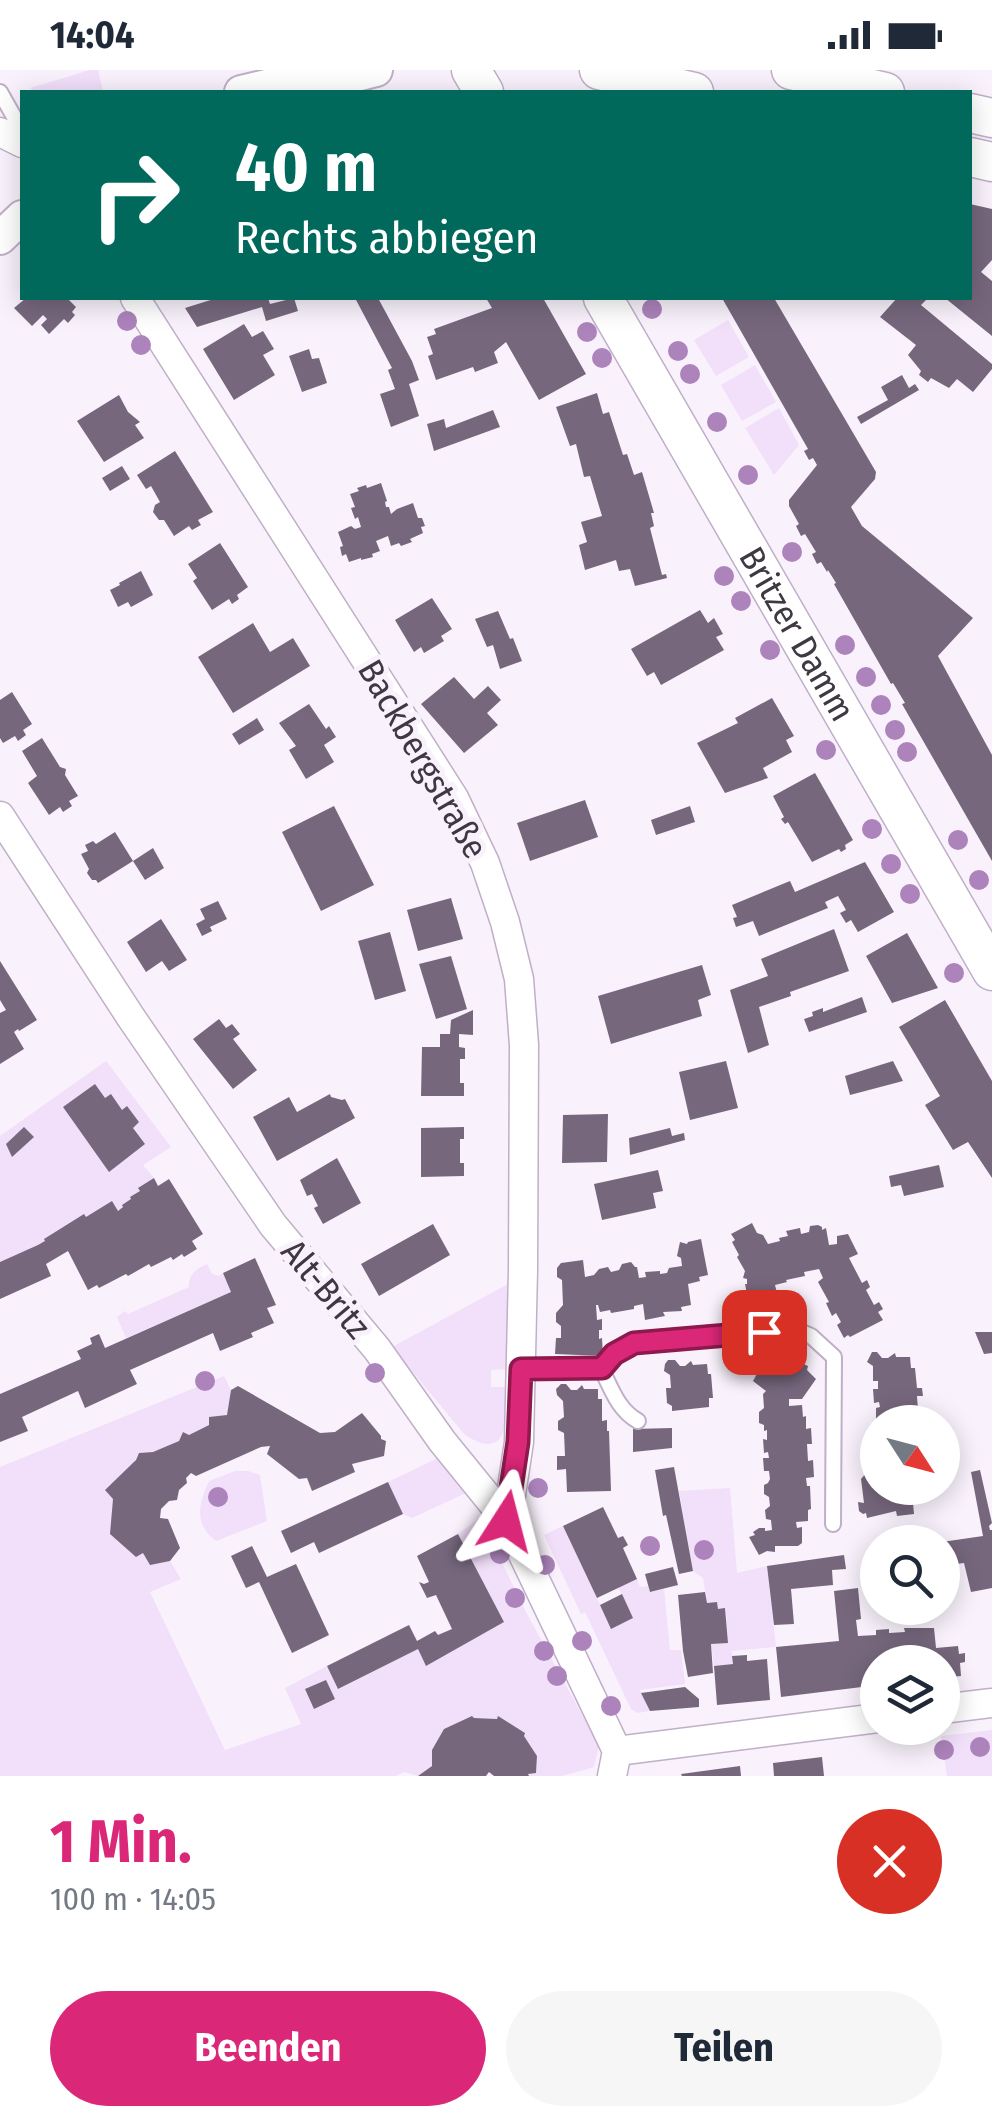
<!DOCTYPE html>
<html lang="de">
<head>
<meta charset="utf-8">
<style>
  body { margin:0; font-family:"Fira Sans Condensed",sans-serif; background:#f6f6f7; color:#1f2937; height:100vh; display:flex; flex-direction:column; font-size:38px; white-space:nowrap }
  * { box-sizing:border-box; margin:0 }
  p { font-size:32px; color:#747a83 }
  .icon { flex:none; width:55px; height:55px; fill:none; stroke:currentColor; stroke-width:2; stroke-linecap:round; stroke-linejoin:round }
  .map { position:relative; height:1706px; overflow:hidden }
  .side { display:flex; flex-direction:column; background:#fff; flex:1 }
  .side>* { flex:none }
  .hud { position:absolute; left:20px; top:20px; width:952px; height:210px; border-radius:0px; box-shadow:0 5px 25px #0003; background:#00695c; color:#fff; overflow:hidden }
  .needle { width:65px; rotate:126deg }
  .buttons { position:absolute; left:860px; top:1335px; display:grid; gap:20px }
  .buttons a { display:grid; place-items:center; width:100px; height:100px; border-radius:50%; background:#fff; box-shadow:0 5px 25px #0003; font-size:50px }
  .pin { position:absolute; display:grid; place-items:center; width:85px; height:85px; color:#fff; margin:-42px; border-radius:20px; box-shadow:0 5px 15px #0006 }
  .me { position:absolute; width:110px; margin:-55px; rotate:9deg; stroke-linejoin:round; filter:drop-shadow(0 0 8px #0008) }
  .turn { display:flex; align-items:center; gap:35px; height:210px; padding:0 50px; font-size:45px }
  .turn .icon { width:130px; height:130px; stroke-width:2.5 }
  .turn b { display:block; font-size:70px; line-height:85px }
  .round { display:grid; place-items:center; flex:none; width:105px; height:105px; border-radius:52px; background:#f6f6f7 }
  .summary { display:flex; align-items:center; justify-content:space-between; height:170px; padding:0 50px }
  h1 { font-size:60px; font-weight:700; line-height:75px; color:#db2777 }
  .action { display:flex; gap:20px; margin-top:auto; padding:20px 50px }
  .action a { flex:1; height:115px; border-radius:60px; background:#db2777; color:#fff; font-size:40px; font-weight:700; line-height:115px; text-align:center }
  .action a+a { background:#f6f6f7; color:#1f2937 }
  .status { display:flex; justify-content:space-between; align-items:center; height:70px; padding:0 50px; background:#fff; direction:ltr }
  .status svg { height:28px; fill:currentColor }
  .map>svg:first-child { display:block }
</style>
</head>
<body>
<div class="status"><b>14:04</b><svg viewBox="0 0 49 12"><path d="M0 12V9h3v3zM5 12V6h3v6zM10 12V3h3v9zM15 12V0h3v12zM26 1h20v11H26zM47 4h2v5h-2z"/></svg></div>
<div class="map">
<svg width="992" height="1706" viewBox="0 0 992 1706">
  <rect width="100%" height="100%" fill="#f9f2fc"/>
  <g fill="#f2dffa">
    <path d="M90,0H98L103,21L100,22H36L30,18Z"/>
    <path d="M728,250L749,287L716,306L694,270Z"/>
    <path d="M755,295L776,332L742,351L721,315Z"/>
    <path d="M779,338L799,375L774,405L745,358Z"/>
    <path d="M106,991L171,1077L143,1095L154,1108L118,1141L0,1192V1066Z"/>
    <path d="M207,1194L212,1204L219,1206L223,1203L231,1222L126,1268L117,1247L125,1241L128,1244L189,1217C188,1205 197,1198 207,1194Z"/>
    <path d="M508,1214V1299L491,1300V1317H508C507,1346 510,1394 465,1365L392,1277Z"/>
    <path d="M224,1306L231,1320L227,1345L189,1365L183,1362L179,1371L153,1382L139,1383L113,1429L111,1465L136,1486L143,1483L150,1494L170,1491L181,1509L150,1522L225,1680L301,1654L285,1618L327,1596L339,1619L418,1579L426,1596L504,1552L458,1464L480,1448L526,1542L599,1676L594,1697L562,1706H529L528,1704L536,1703L537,1687L524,1666V1662L499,1647L497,1649L474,1648L472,1646L445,1659L432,1696L418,1706L404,1702L396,1706H0V1397Z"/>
    <path d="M440,1387L466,1423L412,1448L403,1444L388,1412Z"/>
    <path d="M235,1401H248L260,1405L267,1451L216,1471C194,1455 198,1434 209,1411Z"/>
    <path d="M730,1418L737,1503L767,1496L776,1577L732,1581L733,1594L714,1596L711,1574L728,1572L726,1539H718L717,1532L707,1533L703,1508L693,1501L679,1421Z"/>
    <path d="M563,1456L611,1558L633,1548L618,1517L637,1509L640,1517L648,1516L650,1522L664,1519L670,1580H681L685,1614L640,1620L650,1641L637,1643L631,1639L585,1542L581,1544L544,1465Z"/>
    <path d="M992,1660V1706H947L941,1666Z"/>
  </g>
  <g fill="#76677d">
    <path d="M970,134L992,139V190L981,202L992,211V266L945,228H970Z"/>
    <path d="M26,228H67L76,237L72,242L75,245L68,253L64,249L49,264L41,255L47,249L43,245L32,256L14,238Z"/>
    <path d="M217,228H268L270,234L294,228L298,241L266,251L262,237L197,257L185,238Z"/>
    <path d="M355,228H378L412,291L419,310L409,314L419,346L391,357L380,324L395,319L388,300L392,298Z"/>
    <path d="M486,228H543L586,304L539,330L506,272L494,282L498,293L475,302L473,297L436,310L428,286L433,284L427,267L436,264L434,259L492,238Z"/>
    <path d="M722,228H774L876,402L875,409L851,437L862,456L973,548L938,586L992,685V791L902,634L905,633L893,613L891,614L834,514L836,513L828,500L827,502L821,492L817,494L812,484L816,482L805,464L801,466L796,456L799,454L789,436V430L817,395L813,388L809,390L804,381L808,379Z"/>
    <path d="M897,228H928L921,235L992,294V299L973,322L957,309L949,318L931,308L928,312L919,305L921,301L908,285L916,275L880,247Z"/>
    <path d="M244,254L252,267L263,261L274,279L263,285L275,305L234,330L203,279Z"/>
    <path d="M309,279L312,289L319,288L327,313L302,322L289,286Z"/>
    <path d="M902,305L909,318L915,314L919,320L861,354L857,347L888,330L881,317Z"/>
    <path d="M597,323L603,344L609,342L623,385L627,384L634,405L642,402L654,443H651L654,456L650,458L662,505L666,504L667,508L635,516L630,499L619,501L616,490L585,500L579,475L587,472L581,452L602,446L590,406L584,407L576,374L570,376L556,337Z"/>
    <path d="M119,325L128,342L140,352L135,355L144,368L104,392L77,351Z"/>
    <path d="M493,340L500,357L434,381L427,354L444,349L446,358Z"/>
    <path d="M175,381L213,442L198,450L201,455L192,460L189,456L174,466L164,450H159L153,442L155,435L160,432L151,416L146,419L137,405Z"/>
    <path d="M122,396L130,409L110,421L102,408Z"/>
    <path d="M381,413L387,431L385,432L386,437H389L391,444L397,439L413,433L418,448H422L425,456L421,457L423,463L410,469L412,472L401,476L399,473L391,476L388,466L376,471L380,481L372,484L373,487L361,490V488L349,492L346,484L342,486L340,477L343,476L338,462L351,456L355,459L361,457L358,447L355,449L351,438L355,437L350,424L359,421L357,418L366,415L367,418Z"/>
    <path d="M220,473L248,517L237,525L239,529L232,534L229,529L212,540L193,511L197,508L188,494Z"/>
    <path d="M141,501L153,525L131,537L128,532L118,537L110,520L120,515L119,513Z"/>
    <path d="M432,528L452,559L441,566L444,571L424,583L421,577L414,582L395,550Z"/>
    <path d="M700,540L708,553L714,548L723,564L716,567L724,580L661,615L654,602L647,606L631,579Z"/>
    <path d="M498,541L510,569L513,568L522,591L500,599L493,575L487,577L475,549Z"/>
    <path d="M253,553L270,582L293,568L310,596L233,643L198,587Z"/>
    <path d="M454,607L474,629L488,616L501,630L487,643L498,655L464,683L421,634Z"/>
    <path d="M12,622L32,654L23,660L26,665L18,671L15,666L3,673L0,668V630Z"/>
    <path d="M772,628L794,666L786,670L792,682L763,698L768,708L725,723L697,673L738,653L735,648Z"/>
    <path d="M309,634L326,659L329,656L336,667L324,675L334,692L306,709L289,680L296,676L279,653Z"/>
    <path d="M257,648L264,660L239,675L232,664Z"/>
    <path d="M42,668L60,697L66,699L65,705L78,726L69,731L72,736L63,742L60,737L49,745L28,713L37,706L22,681Z"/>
    <path d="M815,703L853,770L845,775L846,779L841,782L839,779L812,792L788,752L785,754L781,749L784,747L773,726Z"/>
    <path d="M585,730L598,767L530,791L517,753Z"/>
    <path d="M334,736L374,815L321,841L282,762Z"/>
    <path d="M690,736L695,752L656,765L651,750Z"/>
    <path d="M115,762L133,791L98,813L96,810H92L87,803L89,799L81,784L88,781L85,775L93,771L96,774Z"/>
    <path d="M153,778L164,798L145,810L133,791Z"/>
    <path d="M865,792L894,842L858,862L851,850L846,853L840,843L846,840L838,826L825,832L828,838L759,866L753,851L736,857L733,848L737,847L732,835L790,811L795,822Z"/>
    <path d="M451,828L463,869L418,881L407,840Z"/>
    <path d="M218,831L227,849L210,857L212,861L202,866L196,854L205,849L200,839Z"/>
    <path d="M161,849L187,890L169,901L162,891L146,902L127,872Z"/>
    <path d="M834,859L849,901L790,922L791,926L759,937L769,975L748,983L730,920L768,906L761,889Z"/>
    <path d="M390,862L406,921L375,930L358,871Z"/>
    <path d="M907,863L938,918L892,933L866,886Z"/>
    <path d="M451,886L467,939L436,949L419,894Z"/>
    <path d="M0,891L37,950L19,961L18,959L14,962L24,979L0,994V943L6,940L0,930Z"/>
    <path d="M702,895L711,925L698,930L702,946L611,974L598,926Z"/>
    <path d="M862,927L867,942L809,962L804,949L813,946L812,942L823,938V942Z"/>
    <path d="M945,930L992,1011V1108L968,1072L953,1080L925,1035L940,1026L899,957Z"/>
    <path d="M473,940V965L459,964V977L465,978V989H460V1013H464V1026H421L422,977H440V964H450L451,950Z"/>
    <path d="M219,949L226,958L232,954L240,964L233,969L257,1000L233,1019L193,969Z"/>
    <path d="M726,991L738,1038L690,1050L679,1002Z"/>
    <path d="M893,991L903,1011L850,1025L845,1006Z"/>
    <path d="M95,1014L105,1028L111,1024L122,1040L127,1036L139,1052L133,1058L145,1074L109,1102L63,1037Z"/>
    <path d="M330,1024L331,1027L342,1030L345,1029L355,1048L277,1091L253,1047L289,1027L297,1042Z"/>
    <path d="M608,1044L607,1092L562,1093L563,1045Z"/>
    <path d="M24,1057L34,1067L12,1087L6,1074Z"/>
    <path d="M464,1057V1069H460V1093H464V1106L421,1107V1058Z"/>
    <path d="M670,1058L672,1066L684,1063L685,1070L630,1085L629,1068Z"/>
    <path d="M337,1088L361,1133L323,1154L314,1138L318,1136L312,1124L307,1126L300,1110Z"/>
    <path d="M939,1095L944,1117L904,1126L901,1115L891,1117L889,1106Z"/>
    <path d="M658,1100L663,1121L653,1123L656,1138L602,1150L594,1114Z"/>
    <path d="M154,1108L158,1116L169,1109L203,1164L192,1171L197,1179L184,1187L182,1184L173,1190L171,1187L151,1197L149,1194L128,1206L126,1204L99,1218L97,1215L88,1220L68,1181L46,1194L51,1206L0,1229V1192L38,1175L45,1171L44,1169L84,1144L86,1147L112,1131L118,1141L123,1137L122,1135L131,1129L130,1127L140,1121L138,1118Z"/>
    <path d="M752,1153L757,1163L763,1165L768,1174L780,1171L779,1168L788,1166L786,1161L800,1158L801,1164L809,1162L810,1156L818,1155L822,1157V1160L826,1158L829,1175L837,1174V1166L848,1164L858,1184L849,1188L862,1213L867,1210L870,1217L866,1220L874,1235L879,1232L883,1239L878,1242L883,1250L850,1267L848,1265L844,1268L837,1255L841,1252L836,1243L832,1246L826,1233L829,1232L818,1212L823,1208L819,1199L804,1202L805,1206L786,1210L787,1212L775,1215L777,1223H782L785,1236L764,1244L763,1241L759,1242L757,1247L751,1249L745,1246L744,1240L749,1235L745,1214H747V1209L743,1208L745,1201L737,1187L739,1185L732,1172L735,1170L731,1164Z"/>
    <path d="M433,1154L450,1185L379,1226L361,1194Z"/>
    <path d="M701,1169L708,1205L699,1207L700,1211L688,1214L691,1235L681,1237L682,1241L663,1242L665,1246L645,1250L643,1234L634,1236V1239L611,1243L610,1240L600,1242L598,1235H596L597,1250L602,1249V1260H599V1269L602,1268L603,1286L555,1284L556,1268H561V1256L556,1252V1243L563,1235L562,1210L557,1207V1198L561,1193L583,1190L585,1207L594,1205L599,1199L608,1197L611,1202L619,1200L622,1194L631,1192L635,1197H637L639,1208L646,1207L645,1202L660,1201V1204L667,1203L669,1198L682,1196L681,1188L677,1186L680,1172L687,1174L688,1172Z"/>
    <path d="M255,1188L276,1235L267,1238L274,1253L251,1263L253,1267L220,1281L213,1263L130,1300L137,1314L85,1338L78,1321L22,1347L28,1361L0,1372V1324L81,1289L77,1281L92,1274L90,1268L99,1264L105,1278L231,1222L223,1203Z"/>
    <path d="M975,1262H992V1283L984,1284Z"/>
    <path d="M784,1279H793L797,1283L796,1291L808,1296L807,1300L816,1309L802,1329H789V1336L802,1335L803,1347L806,1346V1359L811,1358L812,1374H807L808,1391L813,1390L814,1407L806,1408L807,1416H810L811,1439L808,1440V1451L796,1452L797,1458L802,1457V1473L798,1476H775V1482L767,1481L759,1485L749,1467L755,1465L753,1462L759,1458H765V1461L772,1460L771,1450L766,1449L765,1440L770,1436L769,1427L764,1424V1415L768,1413L770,1409L769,1401H764L763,1388H769L768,1382L764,1383L763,1369L767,1370V1360L764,1361V1355L759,1353V1342L764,1338L763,1324L766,1321L753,1311L762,1295L769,1294L774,1299L781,1291V1282Z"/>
    <path d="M872,1282H877L882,1288H888L895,1283L896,1287H910L911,1298H915L917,1318H922L923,1326H917L918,1340H923L924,1347H919V1352H876V1338L880,1337L879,1332L874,1333L873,1319H878V1311H873V1296L867,1292Z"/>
    <path d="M668,1290H675L680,1296H685L691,1291L693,1295L707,1294L708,1304H711L713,1328H709V1337L672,1341V1336L667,1333L666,1318H671L670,1305L664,1301L665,1294Z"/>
    <path d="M561,1314H566L571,1320H577L582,1315L584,1319H598V1329H602V1351L607,1350V1361H609L611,1421L567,1422L566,1399L557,1400V1386H565L564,1363L558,1360V1351L564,1347L563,1331L557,1325L556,1319Z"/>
    <path d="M238,1316L320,1363L335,1362L362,1343L381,1366V1369L386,1371L384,1386L352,1394L355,1402L312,1421L307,1408L299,1409L267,1384L270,1376L261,1377L196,1406L191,1403L186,1408L187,1413L179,1420L177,1430L169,1431L161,1439L160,1448L168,1449L180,1478L170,1491L150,1495L143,1483L136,1487L110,1464L113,1429L105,1420L136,1390L139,1383L153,1382L179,1371L183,1362L189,1365L209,1355V1347L227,1345L231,1320Z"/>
    <path d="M672,1358V1378L633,1382V1359Z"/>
    <path d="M674,1397L693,1501L679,1504L666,1445L663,1446L655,1400Z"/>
    <path d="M878,1400V1418H935V1423L919,1425V1432L913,1433L914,1444L897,1446L896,1441L867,1448L866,1443L863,1444L859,1441L858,1432L864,1433L861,1409L867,1402Z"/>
    <path d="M980,1400L992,1453L989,1456L990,1460H992V1518L971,1522L964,1493L942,1496V1472L983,1466L971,1402Z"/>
    <path d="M388,1412L403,1444L319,1483L314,1472L291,1483L281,1461Z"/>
    <path d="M603,1437L618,1468L623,1466L628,1475L623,1478L637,1509L597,1528L563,1456Z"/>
    <path d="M458,1464L504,1552L426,1596L418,1579L338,1619L327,1596L409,1555L417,1571L435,1561L438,1565L452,1559L436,1525L427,1528L419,1512L424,1514L429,1512L417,1486Z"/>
    <path d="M252,1476L267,1507L296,1494L329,1565L292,1583L259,1512L246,1518L231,1486Z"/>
    <path d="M844,1485L846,1499L832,1500L833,1515L791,1519L794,1554L774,1555L767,1496Z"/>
    <path d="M673,1497L678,1515L650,1522L645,1504Z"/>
    <path d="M858,1518L861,1549L856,1550L858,1566L876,1565V1560L889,1559V1563L905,1562L904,1558H934L936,1578L958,1576L959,1584L965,1583V1592L960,1593L961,1606L942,1608V1592H878V1615L781,1627L776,1577L839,1571L834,1521Z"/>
    <path d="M705,1522L707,1533L717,1532L718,1539L725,1538L728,1573L711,1574L713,1603L688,1607L683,1581L678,1525Z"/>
    <path d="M622,1524L633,1548L611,1559L600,1535Z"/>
    <path d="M747,1585V1591L767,1589L770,1630L717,1635L714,1596L733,1594L732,1586Z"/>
    <path d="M326,1610L335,1629L314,1639L305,1619Z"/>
    <path d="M685,1617L699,1629V1637L650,1641L641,1623Z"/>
    <path d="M472,1646L474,1648L497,1649L498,1646L525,1663L524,1666L537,1686L536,1703L528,1704L529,1706H494L489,1702L486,1706H418L432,1696V1680L444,1659Z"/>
    <path d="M822,1687L824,1706H774L773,1693Z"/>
    <path d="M740,1696L741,1706H682L681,1704Z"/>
  </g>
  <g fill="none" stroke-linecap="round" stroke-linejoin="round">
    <defs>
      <g id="service">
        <path d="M0,22L22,61"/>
        <path d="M601,1298C611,1318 618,1340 638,1351"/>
        <path d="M521,1299L601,1298L615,1284L634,1273L797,1260L811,1266L834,1287L833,1454"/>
      </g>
      <g id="minor">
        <path d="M0,62L22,73"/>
        <path d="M135,228L454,728L485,793L505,852L519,909L524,975L523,1200L519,1372L507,1451"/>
        <path d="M0,746L130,946L273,1155L377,1279L442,1371L507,1451L617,1681L612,1706"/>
        <path d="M942,1639L992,1633"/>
        <path d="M617,1681L878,1648"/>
      </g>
      <g id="tertiary">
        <path d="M241,22L284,12L317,15L376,0"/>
        <path d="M0,168L22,147"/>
      </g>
      <g id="secondary">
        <path d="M471,0L484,22"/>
        <path d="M599,0L694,22"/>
        <path d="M791,0L885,22"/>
        <path d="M970,43L992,48"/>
        <path d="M970,87L992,92"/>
        <path id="s1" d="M603,228L992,901"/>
      </g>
    </defs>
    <use href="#service" stroke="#c0afc8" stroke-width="18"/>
    <use href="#minor" stroke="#c0afc8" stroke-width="31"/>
    <use href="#tertiary" stroke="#c0afc8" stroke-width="36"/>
    <use href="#secondary" stroke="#c0afc8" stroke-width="41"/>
    <use href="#service" stroke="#fff" stroke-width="14"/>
    <use href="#minor" stroke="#fff" stroke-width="28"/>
    <use href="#tertiary" stroke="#fff" stroke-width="32"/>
    <use href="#secondary" stroke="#fff" stroke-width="38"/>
  </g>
  <g fill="#ac83bb">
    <circle cx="652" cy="239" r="10"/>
    <circle cx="127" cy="251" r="10"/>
    <circle cx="587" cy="262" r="10"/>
    <circle cx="141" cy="275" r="10"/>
    <circle cx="678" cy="281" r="10"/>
    <circle cx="602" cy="288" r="10"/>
    <circle cx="690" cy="304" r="10"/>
    <circle cx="717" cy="352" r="10"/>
    <circle cx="748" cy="405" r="10"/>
    <circle cx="792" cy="482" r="10"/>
    <circle cx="724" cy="506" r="10"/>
    <circle cx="741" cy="531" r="10"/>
    <circle cx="845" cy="575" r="10"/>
    <circle cx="770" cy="580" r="10"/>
    <circle cx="866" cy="607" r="10"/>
    <circle cx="881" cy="635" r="10"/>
    <circle cx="895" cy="660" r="10"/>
    <circle cx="826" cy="680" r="10"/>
    <circle cx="907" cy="682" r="10"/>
    <circle cx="872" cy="759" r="10"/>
    <circle cx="958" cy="770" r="10"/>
    <circle cx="891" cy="794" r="10"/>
    <circle cx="979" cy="810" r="10"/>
    <circle cx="910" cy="824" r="10"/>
    <circle cx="954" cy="903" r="10"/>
    <circle cx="375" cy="1303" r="10"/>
    <circle cx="205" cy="1311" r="10"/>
    <circle cx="538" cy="1418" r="10"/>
    <circle cx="218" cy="1427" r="10"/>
    <circle cx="650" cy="1476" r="10"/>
    <circle cx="704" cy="1480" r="10"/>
    <circle cx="500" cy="1484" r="10"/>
    <circle cx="545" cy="1495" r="10"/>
    <circle cx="515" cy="1528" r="10"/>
    <circle cx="582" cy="1571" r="10"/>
    <circle cx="544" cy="1581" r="10"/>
    <circle cx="557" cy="1606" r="10"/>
    <circle cx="611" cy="1636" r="10"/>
    <circle cx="980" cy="1677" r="10"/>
    <circle cx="944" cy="1680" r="10"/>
  </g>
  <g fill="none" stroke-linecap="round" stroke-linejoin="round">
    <defs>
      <path id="route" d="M506,1451L518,1372L521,1299L602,1298L614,1284L634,1273L764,1262"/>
    </defs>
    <use href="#route" stroke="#8e194d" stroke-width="25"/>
    <use href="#route" stroke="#db2777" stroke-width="18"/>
  </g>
  <g text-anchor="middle" stroke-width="10" stroke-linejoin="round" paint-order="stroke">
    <g font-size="35" fill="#3f3842" stroke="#f9f2fc">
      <text dy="12" stroke="none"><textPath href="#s1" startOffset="388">Britzer Damm</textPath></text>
      <text transform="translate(423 689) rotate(60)" y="12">Backbergstraße</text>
      <text transform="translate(326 1219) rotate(50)" y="12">Alt-Britz</text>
    </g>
  </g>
</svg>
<div class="buttons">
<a><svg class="needle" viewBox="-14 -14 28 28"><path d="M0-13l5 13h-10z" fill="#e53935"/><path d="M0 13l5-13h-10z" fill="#747a83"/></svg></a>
<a><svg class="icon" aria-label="search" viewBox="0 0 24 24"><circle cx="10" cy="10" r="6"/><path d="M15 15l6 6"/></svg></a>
<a><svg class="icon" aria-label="layers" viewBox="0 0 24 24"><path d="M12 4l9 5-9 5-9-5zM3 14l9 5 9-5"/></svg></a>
</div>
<div class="pin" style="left:764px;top:1262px;background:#d93025"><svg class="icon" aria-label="arrive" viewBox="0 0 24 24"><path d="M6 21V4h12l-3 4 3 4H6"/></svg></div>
<svg class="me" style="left:506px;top:1451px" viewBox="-20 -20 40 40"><path d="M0-17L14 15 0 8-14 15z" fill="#db2777" stroke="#fff" stroke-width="4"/></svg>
<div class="hud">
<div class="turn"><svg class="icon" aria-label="right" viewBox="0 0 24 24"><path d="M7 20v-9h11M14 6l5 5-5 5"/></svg><div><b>40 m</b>Rechts abbiegen</div></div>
</div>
</div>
<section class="side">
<div class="summary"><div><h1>1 Min.</h1><p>100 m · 14:05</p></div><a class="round" style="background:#d93025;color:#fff"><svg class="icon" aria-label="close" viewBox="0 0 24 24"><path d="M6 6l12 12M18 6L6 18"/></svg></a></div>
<div class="action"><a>Beenden</a><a>Teilen</a></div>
</section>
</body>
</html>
